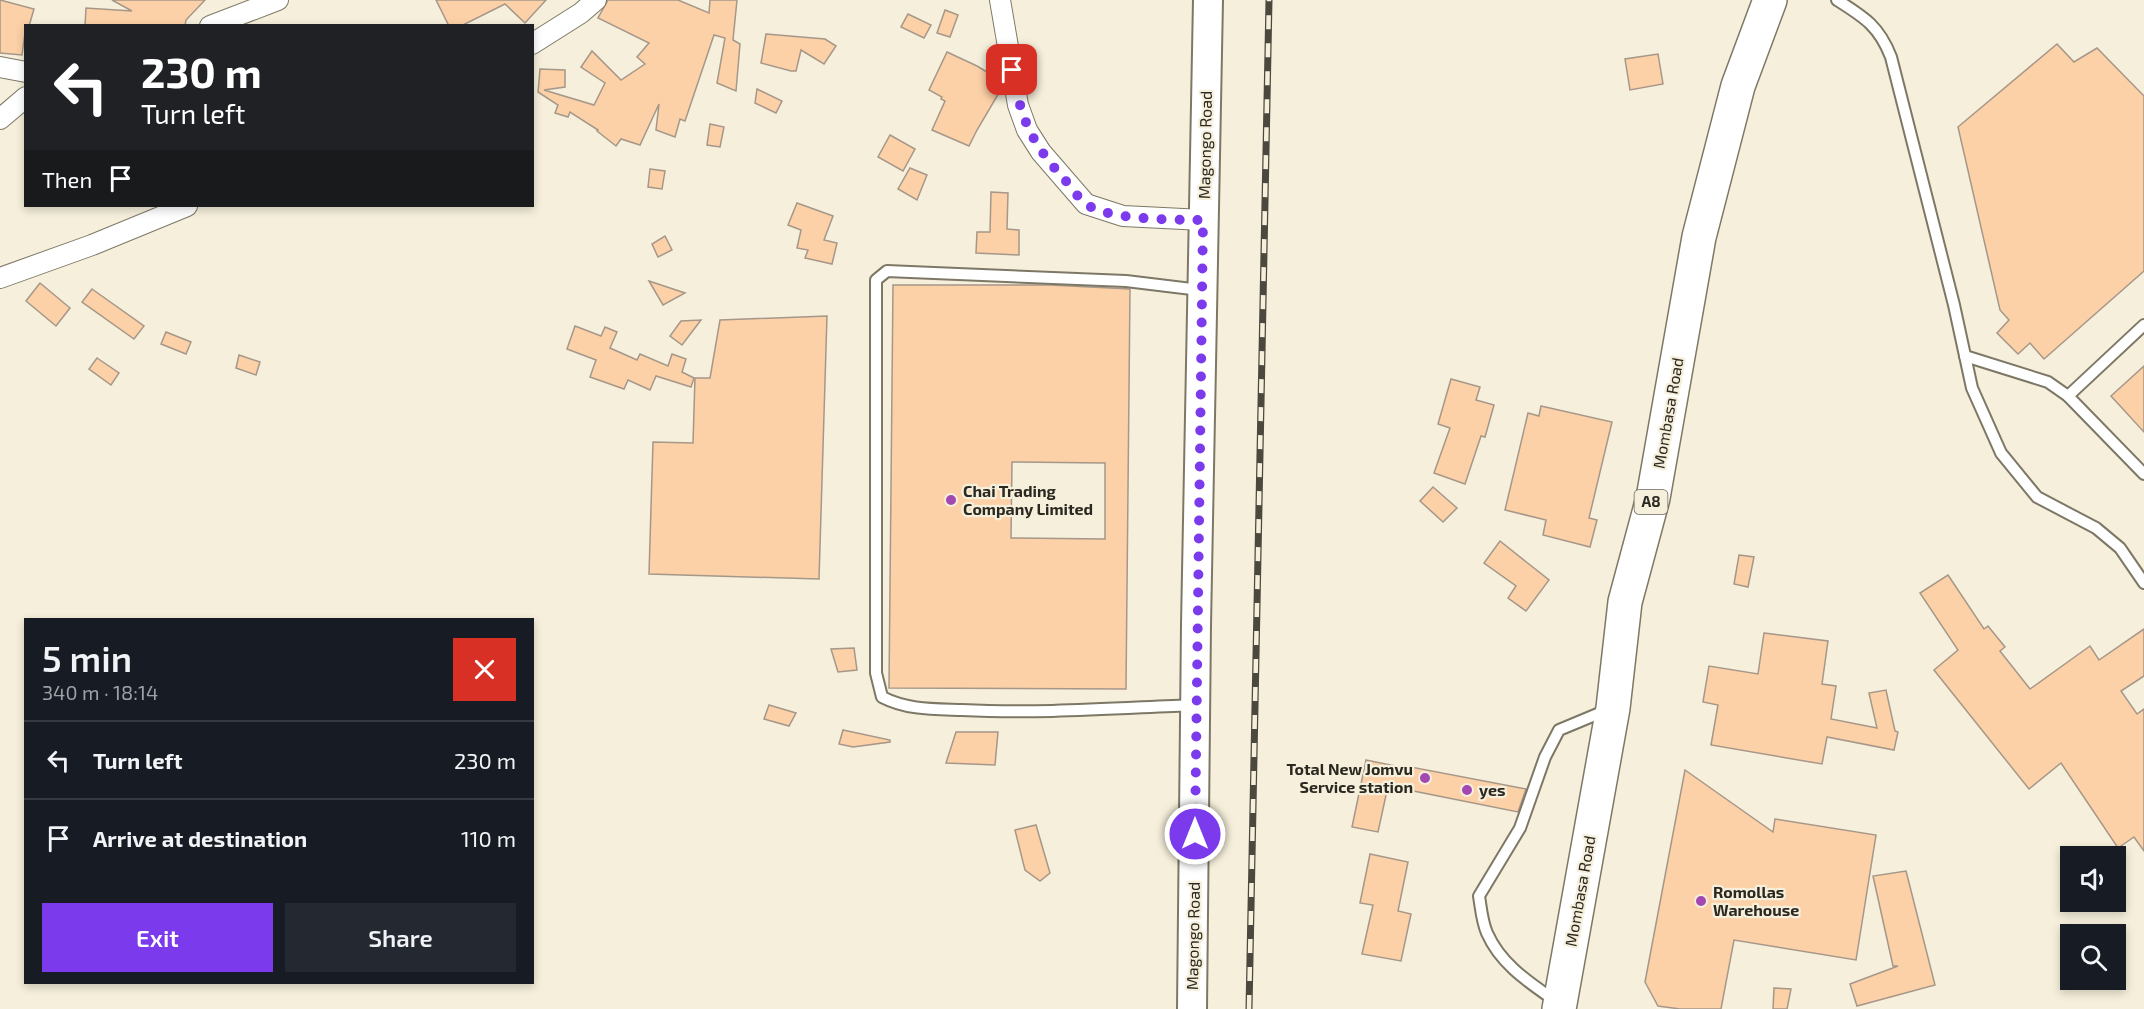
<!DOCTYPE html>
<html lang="en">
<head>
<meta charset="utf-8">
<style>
  body { margin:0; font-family:"Exo 2",sans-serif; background:#242831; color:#f1f3f6; height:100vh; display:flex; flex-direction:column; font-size:22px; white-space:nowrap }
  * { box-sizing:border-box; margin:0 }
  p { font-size:20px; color:#9ea1a6 }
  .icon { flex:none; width:33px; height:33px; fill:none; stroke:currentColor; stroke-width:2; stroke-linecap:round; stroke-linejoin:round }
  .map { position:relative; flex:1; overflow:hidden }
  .panel { position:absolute; left:24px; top:618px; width:510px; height:366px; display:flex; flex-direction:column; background:#171b24; border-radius:0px; box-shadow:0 3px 9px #0003 }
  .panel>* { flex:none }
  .top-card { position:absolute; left:24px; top:24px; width:510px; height:183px; border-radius:0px; box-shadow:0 3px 9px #0003; background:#202124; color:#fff; overflow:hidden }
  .controls { position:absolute; left:2060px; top:846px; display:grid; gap:12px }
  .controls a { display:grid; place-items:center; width:66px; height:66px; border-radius:0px; background:#171b24; box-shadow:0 3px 9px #0003; font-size:30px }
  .pin { position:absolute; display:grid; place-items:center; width:51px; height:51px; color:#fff; margin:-26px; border-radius:12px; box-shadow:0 3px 9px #0006 }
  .me { position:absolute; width:66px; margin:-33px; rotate:0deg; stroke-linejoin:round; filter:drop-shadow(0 0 4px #0008) }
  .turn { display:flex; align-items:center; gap:21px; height:126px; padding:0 18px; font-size:27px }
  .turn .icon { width:78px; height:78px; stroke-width:2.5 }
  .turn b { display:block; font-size:42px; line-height:51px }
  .then { display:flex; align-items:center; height:57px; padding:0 18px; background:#0003; gap:12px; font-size:22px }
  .round { display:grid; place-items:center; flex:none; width:63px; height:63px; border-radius:0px; background:#242831 }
  .head { display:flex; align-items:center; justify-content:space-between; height:102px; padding:0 18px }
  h1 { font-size:36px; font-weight:600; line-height:45px }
  .primary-button { display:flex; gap:12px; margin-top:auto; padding:12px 18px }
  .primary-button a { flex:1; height:69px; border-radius:0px; background:#7c3aed; color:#fff; font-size:24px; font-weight:600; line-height:69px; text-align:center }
  .primary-button a+a { background:#242831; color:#f1f3f6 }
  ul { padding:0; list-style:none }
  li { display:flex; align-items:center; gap:18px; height:78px; padding:0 18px; border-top:2px solid #363941 }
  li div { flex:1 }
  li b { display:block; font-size:22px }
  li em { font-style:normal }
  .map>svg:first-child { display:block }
</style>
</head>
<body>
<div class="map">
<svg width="2144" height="1009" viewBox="0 0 2144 1009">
  <rect width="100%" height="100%" fill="#f5efdb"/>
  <g fill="#fcd1a7" stroke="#a69789" stroke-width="1.5" fill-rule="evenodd">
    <path d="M0,0L34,9L29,26H26L22,55L0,53Z"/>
    <path d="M112,0H205L186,20L185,26H85L86,8L132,11Z"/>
    <path d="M436,0H546L525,23L505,4L461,26H449Z"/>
    <path d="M608,0H678L709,13L710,0H737L733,40L740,44L736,91L717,83L725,38L714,35L685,121L680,119L675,137L656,130L659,104L640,145L621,139L616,146L597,131L598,130L570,112L568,117L555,113L558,105L538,92L540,69L565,70V87L544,90L594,105L605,83L581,67L592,51L621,80L645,64L637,57L649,43L598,18Z"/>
    <path d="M945,10L958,15L950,37L937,33Z"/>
    <path d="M908,14L931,25L924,38L901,27Z"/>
    <path d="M766,34L825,39L836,46L824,64L801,50L796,71H791L761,63Z"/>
    <path d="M2057,44L2074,62L2097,48L2144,96V271L2044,359L2030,343L2018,354L1997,333L2009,320L2000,310L1958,127Z"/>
    <path d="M947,52L977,66L1002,81L1003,86L977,130L969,146L932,130L945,101L941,99L942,97L929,90Z"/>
    <path d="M1658,54L1663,84L1630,90L1625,59Z"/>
    <path d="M757,89L782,101L776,113L755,103Z"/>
    <path d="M710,124L724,127L720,147L707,145Z"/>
    <path d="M890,135L915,149L903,171L878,157Z"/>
    <path d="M910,168L927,175L917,200L898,189Z"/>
    <path d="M650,169L665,171L662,189L648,187Z"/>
    <path d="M991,192L1008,193L1007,229L1019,230V255L976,253L977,232H990Z"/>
    <path d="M797,203L833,216L824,240L837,243L832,264L805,258L808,250L797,248L801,230L788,225Z"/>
    <path d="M665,236L672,250L658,257L652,244Z"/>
    <path d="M649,281L685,293L663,305Z"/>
    <path d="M40,283L70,308L56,326L26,301Z"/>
    <path d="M893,285H1050L1130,289L1126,689L889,688ZM1012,462L1105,463V539L1011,538Z"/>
    <path d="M92,289L144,326L134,339L82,302Z"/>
    <path d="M827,316L819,579L649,574L653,442L693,443L695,378H710L720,320Z"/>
    <path d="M701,320L682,345L670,336L681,321Z"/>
    <path d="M575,326L601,336L605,327L617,332L610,348L637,360L640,354L668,366L672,354L686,359L682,372L694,378L691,387L656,376L650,390L628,380L624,389L590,377L596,360L567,349Z"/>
    <path d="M166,332L191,342L186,354L161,344Z"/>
    <path d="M239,355L260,362L256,375L236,368Z"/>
    <path d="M97,358L119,373L111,385L89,369Z"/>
    <path d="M2144,366V432L2111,396Z"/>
    <path d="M1451,379L1480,387L1476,400L1494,405L1485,437L1481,436L1465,484L1434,473L1450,428L1438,424Z"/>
    <path d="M1541,406L1612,422L1589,518L1597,520L1590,547L1543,535L1546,520L1505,510L1528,413L1539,416Z"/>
    <path d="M1433,487L1457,508L1443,522L1420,501Z"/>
    <path d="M1500,541L1549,580L1526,611L1508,598L1516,586L1484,563Z"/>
    <path d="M1739,555L1754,557L1748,587L1734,584Z"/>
    <path d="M1948,575L1984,629L1988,626L2005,647L2000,651L2030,689L2090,646L2099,660L2144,629V676L2121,691L2137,714L2144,709V851L2134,837L2118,848L2061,763L2029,789L1934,670L1958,650L1920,593Z"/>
    <path d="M1764,633L1828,641L1822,684L1836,686L1831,719L1877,728L1869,693L1886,690L1895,731L1898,732L1894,750L1827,737L1822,764L1711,745L1718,705L1703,702L1709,666L1758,674Z"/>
    <path d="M854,648L857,670L838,672L831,649Z"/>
    <path d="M769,705L796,713L789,726L764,719Z"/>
    <path d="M843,730L890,740V742L853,747L839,744Z"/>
    <path d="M956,732H998L995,765L946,763Z"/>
    <path d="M1366,760L1410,769L1411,767L1526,789L1518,812L1388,786L1378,832L1352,827Z"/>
    <path d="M1685,770L1773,832L1775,819L1876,835L1856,960L1734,940L1721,1009H1680L1658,1006L1645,982Z"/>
    <path d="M1036,825L1050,873L1040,881L1025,870L1015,830Z"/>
    <path d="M1370,854L1408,862L1398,911L1411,914L1401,961L1362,954L1373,905L1360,903Z"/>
    <path d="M1906,871L1935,985L1857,1006L1850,984L1898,966H1893L1873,876Z"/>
    <path d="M1774,988L1791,989L1787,1009H1773Z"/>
  </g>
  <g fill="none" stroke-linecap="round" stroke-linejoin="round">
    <defs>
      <g id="lane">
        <path d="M1837,0C1864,17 1879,26 1891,57L1954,305L1972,388L2001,453L2037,497L2096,528L2120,548L2144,583"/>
        <path d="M1965,356L2048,382L2068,396L2144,474"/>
        <path d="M2068,396L2144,325"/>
        <path d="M1195,705C1118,708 1040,714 962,710C934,709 907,710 882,697L876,673V280L887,271L910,272L1126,281L1200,290"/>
        <path d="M1557,1002C1530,983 1501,965 1487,933C1482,922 1481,908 1479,896L1520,828L1545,757L1559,730L1607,710"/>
      </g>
      <g id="street">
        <path d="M1000,0L1018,105L1027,130L1041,152L1086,204L1123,216L1203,220"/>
        <path d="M210,26L278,0"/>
        <path d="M532,44L581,13L596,0"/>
        <path d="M0,67L26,72"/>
        <path d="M0,119L26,97"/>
        <path d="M0,278L92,245L187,206"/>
      </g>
      <path id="secondary" d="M1192,1009L1196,625L1208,0"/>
      <path id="highway" d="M1559,1009L1613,708L1625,602L1653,498L1699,237L1738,86L1770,0"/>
    </defs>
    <use href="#lane" stroke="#7d7866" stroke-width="14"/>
    <use href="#street" stroke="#7d7866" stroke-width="22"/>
    <use href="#secondary" stroke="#7d7866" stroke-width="32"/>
    <use href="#highway" stroke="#7d7866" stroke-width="36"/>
    <use href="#lane" stroke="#fff" stroke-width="10"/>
    <use href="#street" stroke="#fff" stroke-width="20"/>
    <use href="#secondary" stroke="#fff" stroke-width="28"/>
    <use href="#highway" stroke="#fff" stroke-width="33"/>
    <defs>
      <path id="rail" d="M1249,1009L1269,0"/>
    </defs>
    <use href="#rail" stroke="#4b483e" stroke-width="7"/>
    <use href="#rail" stroke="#f5efdb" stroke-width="4.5" stroke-dasharray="14" stroke-linecap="butt"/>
  </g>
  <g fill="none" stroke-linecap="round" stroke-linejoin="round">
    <path stroke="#7c3aed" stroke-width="10" stroke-dasharray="0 18" d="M1012,70C1022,121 1030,141 1065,180C1071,187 1078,198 1086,204C1107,220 1176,220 1203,220L1195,834"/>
  </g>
  <g fill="#a347b2" stroke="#f5efdb" stroke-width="2">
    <circle cx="951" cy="500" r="6"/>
    <circle cx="1425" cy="778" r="6"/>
    <circle cx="1467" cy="790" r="6"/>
    <circle cx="1701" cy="901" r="6"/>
  </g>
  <g text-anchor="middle" stroke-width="4.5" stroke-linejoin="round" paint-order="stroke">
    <rect fill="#f5efdb" stroke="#676458" stroke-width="1.5" x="1634.5" y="490" width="33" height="24" rx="4.5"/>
    <g font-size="15" font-weight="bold" fill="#2a2820">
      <text x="1651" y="507">A8</text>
    </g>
    <g font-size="16" fill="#2a2820" stroke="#f5efdb">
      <text transform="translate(1205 145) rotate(-89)" y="6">Magongo Road</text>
      <text transform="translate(1668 413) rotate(-80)" y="6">Mombasa Road</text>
      <text transform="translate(1580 891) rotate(-80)" y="6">Mombasa Road</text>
      <text transform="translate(1193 936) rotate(-89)" y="6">Magongo Road</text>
    </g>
    <g font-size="16" font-weight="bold" fill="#2a2820" stroke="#f5efdb" text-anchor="start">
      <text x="963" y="497">Chai Trading<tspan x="963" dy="18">Company Limited</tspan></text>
      <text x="1413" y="775" text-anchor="end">Total New Jomvu<tspan x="1413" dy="18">Service station</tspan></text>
      <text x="1479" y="796">yes</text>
      <text x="1713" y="898">Romollas<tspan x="1713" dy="18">Warehouse</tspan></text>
    </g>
  </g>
</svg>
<div class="controls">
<a><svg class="icon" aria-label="sound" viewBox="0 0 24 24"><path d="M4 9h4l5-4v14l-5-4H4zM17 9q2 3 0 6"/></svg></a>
<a><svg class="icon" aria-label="search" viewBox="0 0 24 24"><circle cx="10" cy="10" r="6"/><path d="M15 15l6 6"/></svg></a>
</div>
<div class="pin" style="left:1012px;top:70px;background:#d93025"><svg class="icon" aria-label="arrive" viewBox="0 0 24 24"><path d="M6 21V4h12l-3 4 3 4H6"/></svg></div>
<svg class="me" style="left:1195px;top:834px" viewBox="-20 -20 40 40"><circle r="17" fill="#7c3aed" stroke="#fff" stroke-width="3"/><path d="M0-11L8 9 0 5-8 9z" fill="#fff"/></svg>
<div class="top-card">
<div class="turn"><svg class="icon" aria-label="left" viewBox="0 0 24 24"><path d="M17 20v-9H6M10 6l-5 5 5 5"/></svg><div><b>230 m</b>Turn left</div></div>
<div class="then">Then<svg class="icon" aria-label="arrive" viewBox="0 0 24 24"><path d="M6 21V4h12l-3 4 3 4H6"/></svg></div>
</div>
<section class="panel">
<div class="head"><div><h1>5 min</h1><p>340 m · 18:14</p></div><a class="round" style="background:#d93025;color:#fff"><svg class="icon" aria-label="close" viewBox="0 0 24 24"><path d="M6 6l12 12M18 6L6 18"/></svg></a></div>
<ul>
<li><svg class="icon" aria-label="left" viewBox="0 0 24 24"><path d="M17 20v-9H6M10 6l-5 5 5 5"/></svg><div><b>Turn left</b></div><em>230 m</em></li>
<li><svg class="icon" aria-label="arrive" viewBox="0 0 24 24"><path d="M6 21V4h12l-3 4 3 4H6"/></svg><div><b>Arrive at destination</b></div><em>110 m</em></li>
</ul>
<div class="primary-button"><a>Exit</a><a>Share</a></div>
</section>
</div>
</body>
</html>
